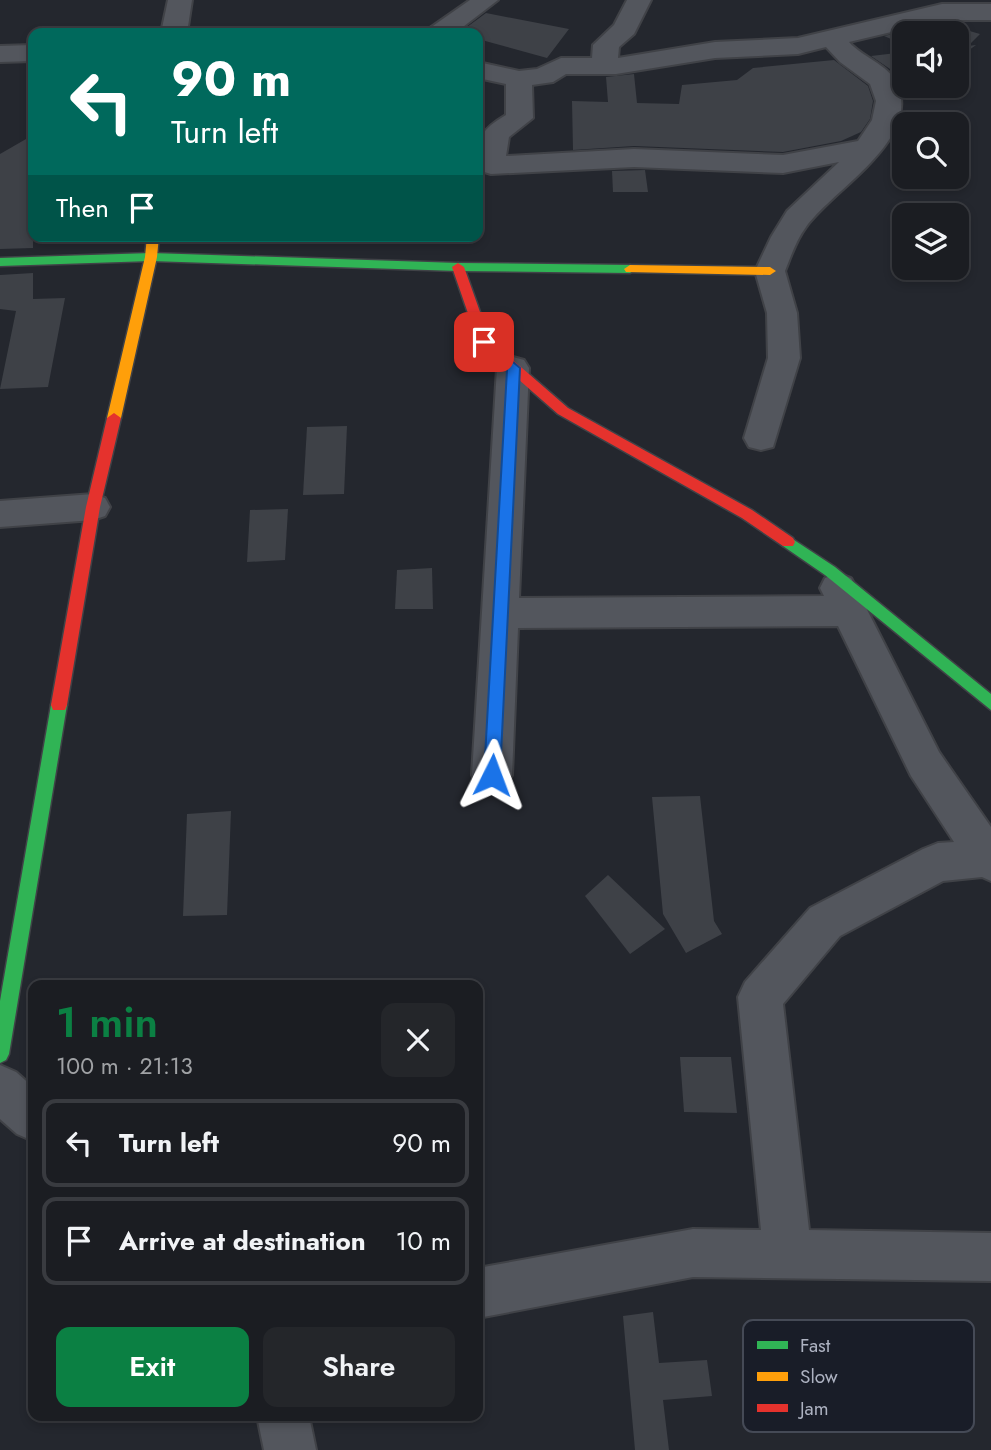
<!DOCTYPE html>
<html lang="en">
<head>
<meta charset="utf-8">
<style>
  body { margin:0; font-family:Jost,sans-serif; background:#24262a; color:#f1f3f6; height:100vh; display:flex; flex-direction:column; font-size:26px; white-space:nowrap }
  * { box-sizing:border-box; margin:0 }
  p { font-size:23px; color:#a0a2a5 }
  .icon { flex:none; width:38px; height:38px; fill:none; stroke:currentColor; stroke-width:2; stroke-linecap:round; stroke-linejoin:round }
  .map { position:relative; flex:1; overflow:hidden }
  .side { position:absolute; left:28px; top:980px; width:455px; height:441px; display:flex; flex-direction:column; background:#1b1d22; border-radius:14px; box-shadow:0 4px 10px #0003,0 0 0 2px #393b40 }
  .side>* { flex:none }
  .guide { position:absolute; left:28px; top:28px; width:455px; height:214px; border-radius:14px; box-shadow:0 4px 10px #0003,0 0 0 2px #393b40; background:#00695c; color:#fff; overflow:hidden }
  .fabs { position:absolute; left:892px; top:21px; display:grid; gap:14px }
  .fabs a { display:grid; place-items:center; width:77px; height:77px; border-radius:14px; background:#1b1d22; box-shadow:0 4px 10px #0003,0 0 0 2px #393b40; font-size:35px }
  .pin { position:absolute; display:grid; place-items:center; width:60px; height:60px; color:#fff; margin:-30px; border-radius:14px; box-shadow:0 4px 10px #0006 }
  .me { position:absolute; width:77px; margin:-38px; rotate:3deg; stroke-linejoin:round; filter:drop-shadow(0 0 5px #0008) }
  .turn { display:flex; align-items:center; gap:24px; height:147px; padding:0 28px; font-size:32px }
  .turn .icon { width:91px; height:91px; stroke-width:2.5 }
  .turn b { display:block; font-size:49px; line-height:60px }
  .then { display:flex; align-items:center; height:66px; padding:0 28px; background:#0003; gap:14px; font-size:26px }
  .round { display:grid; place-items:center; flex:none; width:74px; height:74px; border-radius:14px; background:#24262a }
  .summary { display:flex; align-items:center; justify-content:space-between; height:119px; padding:0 28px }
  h1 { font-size:42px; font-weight:600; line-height:52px; color:#0b8043 }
  .button { display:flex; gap:14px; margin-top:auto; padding:14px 28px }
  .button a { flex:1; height:80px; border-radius:14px; background:#0b8043; color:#fff; font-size:28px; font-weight:600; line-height:80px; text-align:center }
  .button a+a { background:#24262a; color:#f1f3f6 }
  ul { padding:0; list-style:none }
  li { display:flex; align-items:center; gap:21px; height:88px; margin:0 14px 10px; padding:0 14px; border:4px solid #393b40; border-radius:14px }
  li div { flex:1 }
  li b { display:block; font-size:26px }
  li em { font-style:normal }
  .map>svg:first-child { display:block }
</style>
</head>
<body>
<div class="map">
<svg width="991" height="1450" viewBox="0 0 991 1450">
  <rect width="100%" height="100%" fill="#24272e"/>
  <g fill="#3e4147">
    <path d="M486,13L569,29L547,58L478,39V33H459Z"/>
    <path d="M942,23L980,34L968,46L976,45L957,59V33H905V45L884,36Z"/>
    <path d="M905,52V86H929L918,96L900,87L890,69L871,56Z"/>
    <path d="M834,60L868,86L873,101L870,119L861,132L841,141L783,152L634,146L573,150L572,101L608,102L606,77L634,74L637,103L679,104L682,85L737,80L753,68Z"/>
    <path d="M33,135V248L0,249V154Z"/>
    <path d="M645,170L648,192H613L612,171Z"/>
    <path d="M33,273V299L65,298L48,387L0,389L16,311L0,309V275Z"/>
    <path d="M347,426L344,494L303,495L307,427Z"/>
    <path d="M288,509L285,560L247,562L250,510Z"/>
    <path d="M432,568L433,609H395L397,570Z"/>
    <path d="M700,796L714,921L722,934L686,953L663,914L652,797Z"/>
    <path d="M231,811L227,915L183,916L187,814Z"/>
    <path d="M608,875L665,929L630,954L585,896Z"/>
    <path d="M680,1057H731L737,1113L684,1112Z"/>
    <path d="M653,1312L659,1363L707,1360L712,1396L663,1400L669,1450H635L623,1316Z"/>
  </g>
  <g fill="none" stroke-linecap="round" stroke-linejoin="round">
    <defs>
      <g id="street">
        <path d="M168,0H192L187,33H161Z"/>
        <path d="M470,0H498L455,33H426L430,28Z"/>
        <path d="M627,0H651L634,34L619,47L618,58L715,42L798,38L942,4H991V20H942L849,42C863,58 888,64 897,84C922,140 833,189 806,227C796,240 791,256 785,271L797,313L800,358L773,447L761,450L749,447L744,438L768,358L767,313L755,271L771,237L787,211L839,162L783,173L634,167L491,174L481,171L478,166C478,136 481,130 506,115V84L478,78V62L519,71L537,69L561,58H592L593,45L614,25ZM826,47L840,62L870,84L876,101L872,120L858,141L783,155L634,149L506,156L509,137L533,118L532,85L553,82L566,74H616L715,58L798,54Z"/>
        <path d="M33,45V61L0,62V46Z"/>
        <path d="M513,357L524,360L529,368L519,598L824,596L820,588L825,578L838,573L851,578L939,752L991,827V881L982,877L943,881L840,936L783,1004L809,1230L991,1233V1281L693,1277L478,1318V1268L693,1229L761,1230L738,997L745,982L810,908L923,849L938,843L954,842L911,776L838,626L518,628L512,775L506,787L492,793L478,787L472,775L497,368L502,360Z"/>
        <path d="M93,494L105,498L110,507L105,516L93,520L0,527V501Z"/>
        <path d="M0,1065L16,1072L33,1087V1141L17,1134L0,1119Z"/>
        <path d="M257,1416H309L316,1450H264Z"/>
      </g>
      <g id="fast">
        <path d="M151,253L458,263L630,265L636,269L630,273L458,271L151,261L0,266V258Z"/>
        <path d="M788,536L835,567L991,694V710L825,575L783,546L781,542L783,538Z"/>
        <path d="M59,698L65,700L67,705L9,1054L6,1060L0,1063V1001L51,705L53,700Z"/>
      </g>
      <g id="slow">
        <path d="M147,236H159L157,257L121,418L114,423L107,418L145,257Z"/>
        <path d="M630,265L770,267L776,271L770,275L626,272L624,269Z"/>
      </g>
      <g id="jam">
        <path d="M458,263L464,267L490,340L568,408L752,510L793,538L795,542L793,546H783L742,518L558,414L479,345L452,267Z"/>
        <path d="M114,413L121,418L100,507L67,705L65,710H53L51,705L86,507L107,418Z"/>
      </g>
    </defs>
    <use href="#street" stroke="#404247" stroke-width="4"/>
    <use href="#fast" stroke="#404247" stroke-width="3"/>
    <use href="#slow" stroke="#404247" stroke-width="3"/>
    <use href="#jam" stroke="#404247" stroke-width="3"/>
    <use href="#street" fill="#53565d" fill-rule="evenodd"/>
    <use href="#fast" fill="#30b455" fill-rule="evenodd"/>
    <use href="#slow" fill="#ff9f0a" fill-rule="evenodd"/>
    <use href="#jam" fill="#e5322d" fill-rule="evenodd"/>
  </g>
  <path fill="#1a73e8" stroke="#114b97" stroke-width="2" d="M484,337L520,368L500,775L498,780L492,782L487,780L484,775L507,370L479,345L477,342Z"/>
  <rect x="743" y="1320" width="231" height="112" rx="10" fill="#191d28" stroke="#454a56" stroke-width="2"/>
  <rect x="757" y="1341" width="31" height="8" fill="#30b455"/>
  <rect x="757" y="1372" width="31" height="9" fill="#ff9f0a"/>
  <rect x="757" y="1404" width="31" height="8" fill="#e5322d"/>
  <g font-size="19" fill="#adb2c1">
    <text x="800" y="1352">Fast</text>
    <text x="800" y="1383">Slow</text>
    <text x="800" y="1415">Jam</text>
  </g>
</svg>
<div class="fabs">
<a><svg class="icon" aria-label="sound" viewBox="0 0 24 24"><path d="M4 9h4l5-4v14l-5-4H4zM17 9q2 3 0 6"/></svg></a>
<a><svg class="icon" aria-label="search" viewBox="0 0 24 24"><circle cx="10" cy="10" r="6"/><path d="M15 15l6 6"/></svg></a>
<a><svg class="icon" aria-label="layers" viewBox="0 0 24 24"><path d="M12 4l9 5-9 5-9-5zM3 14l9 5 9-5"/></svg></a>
</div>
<div class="pin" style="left:484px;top:342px;background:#d93025"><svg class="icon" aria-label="arrive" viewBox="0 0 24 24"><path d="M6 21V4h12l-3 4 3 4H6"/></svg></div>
<svg class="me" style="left:492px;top:775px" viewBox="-20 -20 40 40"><path d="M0-17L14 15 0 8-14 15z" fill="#1a73e8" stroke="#fff" stroke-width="4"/></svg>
<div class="guide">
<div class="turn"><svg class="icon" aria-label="left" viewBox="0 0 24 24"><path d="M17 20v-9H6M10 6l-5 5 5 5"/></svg><div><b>90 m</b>Turn left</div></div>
<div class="then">Then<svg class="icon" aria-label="arrive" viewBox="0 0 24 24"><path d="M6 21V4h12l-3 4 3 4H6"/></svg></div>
</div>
<section class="side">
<div class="summary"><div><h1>1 min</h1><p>100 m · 21:13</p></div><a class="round"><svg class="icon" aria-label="close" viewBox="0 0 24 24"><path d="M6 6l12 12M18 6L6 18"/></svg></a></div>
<ul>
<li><svg class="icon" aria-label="left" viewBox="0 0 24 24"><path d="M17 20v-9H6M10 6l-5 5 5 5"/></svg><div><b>Turn left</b></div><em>90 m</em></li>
<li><svg class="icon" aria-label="arrive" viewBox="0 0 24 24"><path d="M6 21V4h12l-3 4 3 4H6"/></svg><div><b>Arrive at destination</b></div><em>10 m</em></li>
</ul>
<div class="button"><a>Exit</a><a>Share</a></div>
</section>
</div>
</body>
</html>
